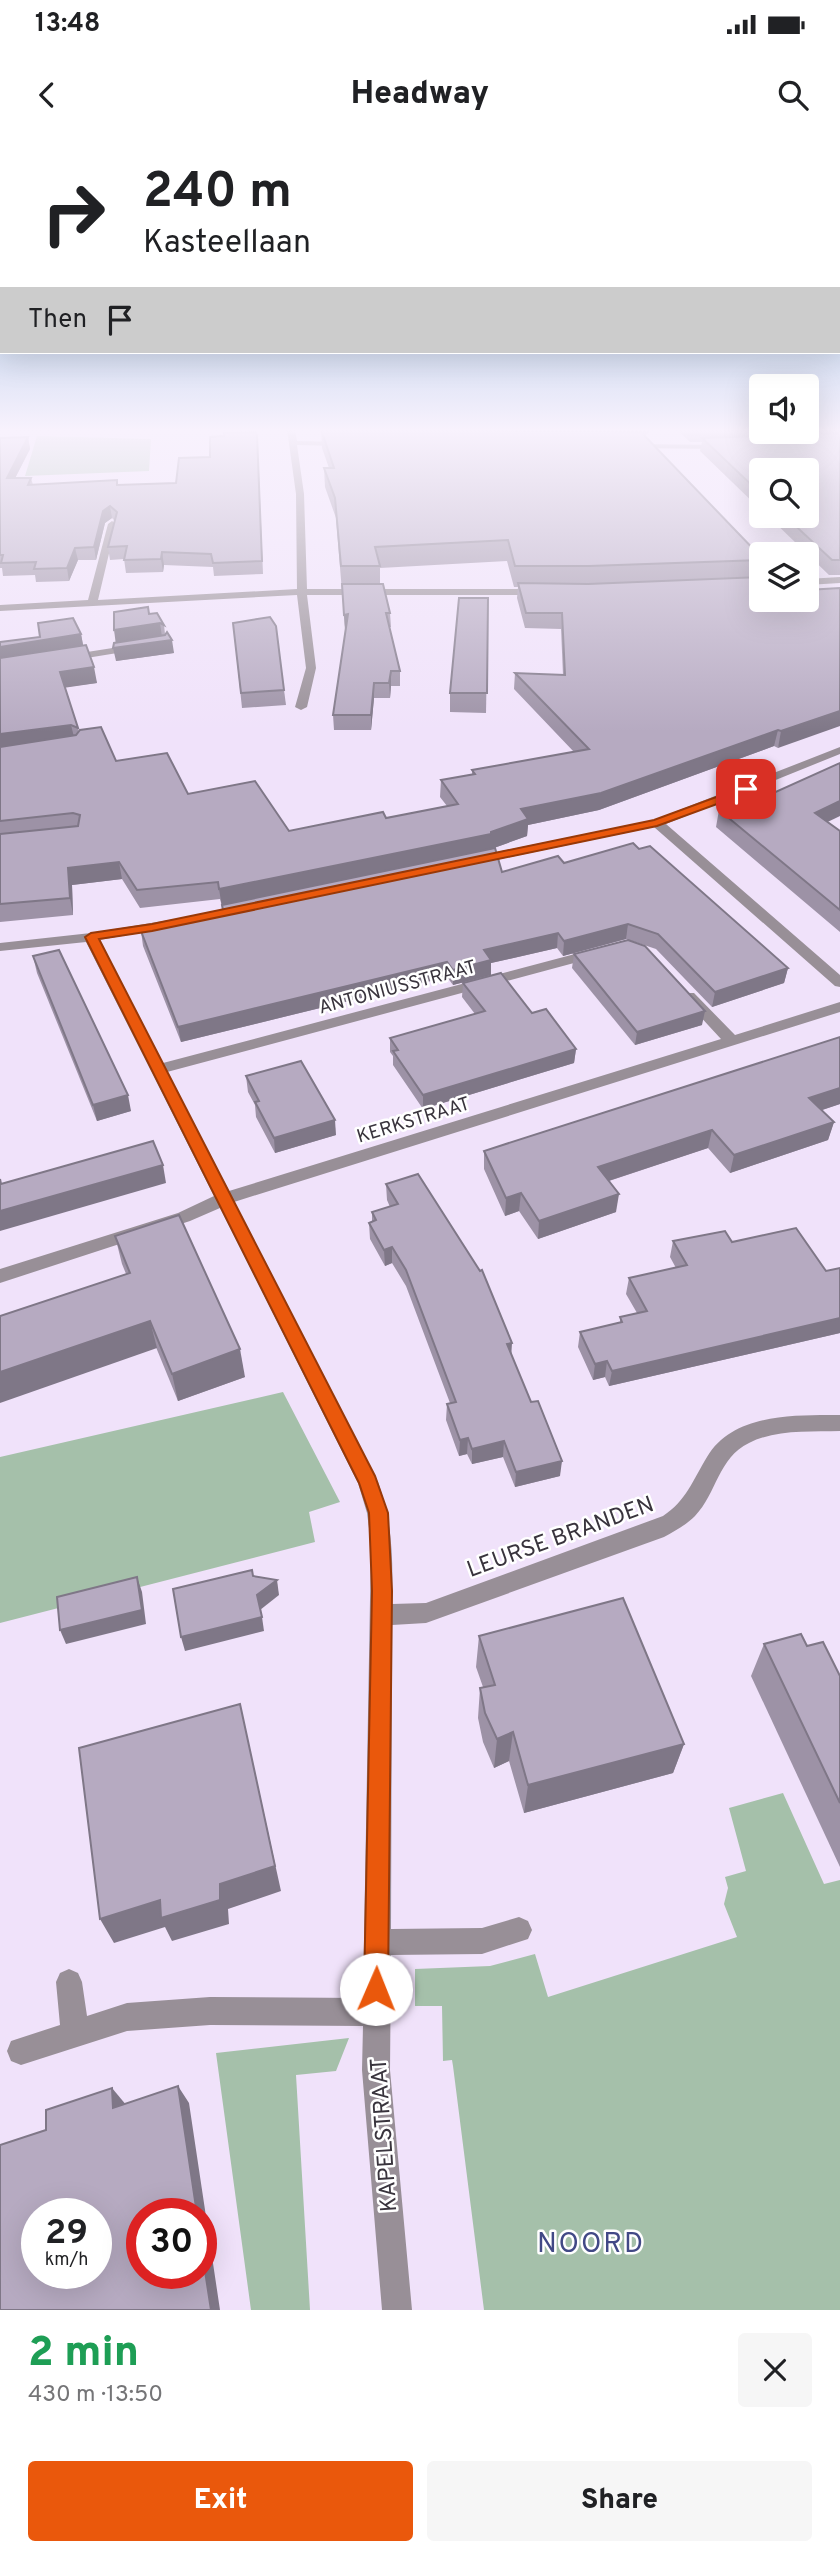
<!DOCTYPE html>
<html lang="en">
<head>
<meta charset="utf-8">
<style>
  body { margin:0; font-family:Overpass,sans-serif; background:#f6f6f6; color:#202124; height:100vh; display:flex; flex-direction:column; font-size:26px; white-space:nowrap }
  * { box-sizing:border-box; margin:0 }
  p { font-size:23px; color:#757577 }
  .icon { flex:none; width:38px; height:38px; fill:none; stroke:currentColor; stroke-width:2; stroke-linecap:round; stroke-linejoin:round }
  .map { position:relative; height:2170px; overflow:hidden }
  .panel { display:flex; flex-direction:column; background:#fff; flex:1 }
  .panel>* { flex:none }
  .banner { position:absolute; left:0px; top:0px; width:840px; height:214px; box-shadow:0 7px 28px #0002; background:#fff; color:#202124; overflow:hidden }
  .fabs { position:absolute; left:749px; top:234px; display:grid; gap:14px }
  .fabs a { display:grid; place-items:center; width:70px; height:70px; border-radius:7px; background:#fff; box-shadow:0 7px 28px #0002; font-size:35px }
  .speed { position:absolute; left:21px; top:2058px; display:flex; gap:14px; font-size:35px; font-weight:700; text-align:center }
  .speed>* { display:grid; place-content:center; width:91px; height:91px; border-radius:50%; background:#fff; box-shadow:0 7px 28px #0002; line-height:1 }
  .speed small { font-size:18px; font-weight:400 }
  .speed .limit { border:10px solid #d22; background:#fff; color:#111 }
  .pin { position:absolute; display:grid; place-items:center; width:60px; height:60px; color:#fff; margin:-30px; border-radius:14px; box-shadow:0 4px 10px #0006 }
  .me { position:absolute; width:77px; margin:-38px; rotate:1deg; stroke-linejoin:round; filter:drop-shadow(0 0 5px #0008) }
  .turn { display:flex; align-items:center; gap:24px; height:147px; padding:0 28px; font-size:32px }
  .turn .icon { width:91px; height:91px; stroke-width:2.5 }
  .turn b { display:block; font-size:49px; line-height:60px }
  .then { display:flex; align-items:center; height:66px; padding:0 28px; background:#0003; gap:14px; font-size:26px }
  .round { display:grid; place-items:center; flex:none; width:74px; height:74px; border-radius:7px; background:#f6f6f6 }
  .summary { display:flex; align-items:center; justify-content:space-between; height:119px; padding:0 28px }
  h1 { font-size:42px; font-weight:800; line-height:52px; color:#1e9e55 }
  .button { display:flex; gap:14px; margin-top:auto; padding:14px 28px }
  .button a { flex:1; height:80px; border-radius:7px; background:#ea580c; color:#fff; font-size:28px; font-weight:800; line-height:80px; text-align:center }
  .button a+a { background:#f6f6f6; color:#202124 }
  .status { display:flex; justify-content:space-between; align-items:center; height:49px; padding:0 35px; background:#fff; direction:ltr }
  .status svg { height:19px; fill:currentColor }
  header { display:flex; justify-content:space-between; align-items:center; height:91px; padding:0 28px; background:#fff; font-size:32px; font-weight:800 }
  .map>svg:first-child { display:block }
</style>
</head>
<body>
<div class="status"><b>13:48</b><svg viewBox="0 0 49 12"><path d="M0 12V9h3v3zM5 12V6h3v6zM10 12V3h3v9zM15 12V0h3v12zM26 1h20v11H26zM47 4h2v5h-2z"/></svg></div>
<header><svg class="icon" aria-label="back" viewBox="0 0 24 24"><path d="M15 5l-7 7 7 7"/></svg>Headway<svg class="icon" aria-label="search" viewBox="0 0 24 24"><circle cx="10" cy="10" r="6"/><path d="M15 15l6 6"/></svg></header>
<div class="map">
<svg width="840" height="2170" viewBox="0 0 840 2170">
  <rect width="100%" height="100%" fill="#f0e2fa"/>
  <g fill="#a5c0aa">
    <path d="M37,296L151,299L149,331L25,336Z"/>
    <path d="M283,1252L340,1362L309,1372L315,1402L0,1483V1317Z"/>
    <path d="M783,1653L824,1744L840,1740V2170H484L453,1926L452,1920L443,1921L442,1866H415V1829L490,1826L535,1814L548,1857L737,1797L724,1764L728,1748L725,1737L746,1731L729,1668Z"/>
    <path d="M349,1898L336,1931L296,1935L310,2170H251L216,1913Z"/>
  </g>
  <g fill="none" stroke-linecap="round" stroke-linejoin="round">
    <g fill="#988f97" fill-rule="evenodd">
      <path d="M287,289H295L297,301L343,302L347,304L343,306L297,305L304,354L307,449H541L546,452L541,455H307L316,528L307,567L301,570L295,567L306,528L297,455L0,471V465L88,460L108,384L112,381L116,384L98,460L297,449L296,354Z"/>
      <path d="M630,304L725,305L729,307L725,309L627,308Z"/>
      <path d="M840,437V443L807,445V439Z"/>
      <path d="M138,504L143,507L142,509L68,521L63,518L68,515Z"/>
      <path d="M840,607V614L666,684L840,835V847L835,846L654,687L477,724L470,720L477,716L654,680Z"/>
      <path d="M175,779L182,783L180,786L99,800L163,923L590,810L595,809L602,813L600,816L167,932L229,1051L721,899L684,859L682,856L684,853H694L735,895L840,862V872L234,1062L378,1342C393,1385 393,1419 392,1464L426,1463L663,1376C686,1361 693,1340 707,1317C733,1273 795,1275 840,1275V1291C811,1292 776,1289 749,1303C718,1318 717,1353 695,1376C686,1385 675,1391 664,1397L426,1483L392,1485L391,1789L482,1788L519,1777L528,1781L532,1790L528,1799L482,1814L391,1815L390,1930L412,2170H382L362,1930L363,1886L210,1885L127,1891L21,1925L11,1921L7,1911L11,1901L60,1885L56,1842L60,1833L69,1829L78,1833L82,1842L87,1876L127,1863L210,1857L363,1858L371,1403L367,1373L358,1343L220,1068L190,1081L0,1143V1129L178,1073L214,1056L86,802L0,811V803L91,793Z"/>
    </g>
  </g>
  <g fill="#9d92a6">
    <path d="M16,289H52L51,290L16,291Z"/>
    <path d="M321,289H652L644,296L761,417V460L840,448L778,608L774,606L599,670L528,685L527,696L491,709L502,732L564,723L639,709L788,828L784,843L712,867L656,809L626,799L563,816L557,808L491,823V835L453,845L447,837L181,902L143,806L141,791L223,770L220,759L140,768L122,739L72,745L73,775L0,782V502L81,494L83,505L97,543L65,547L79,592L116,621L188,654L289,691L386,678L447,666L440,657L441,640L472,635V630L574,612L514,549L515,533L563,535L561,489L525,488L517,458L518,447H514L507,421L380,428V444L390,473L391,487H389L400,531V546H391L390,558H374L371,590H334L333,575L346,489H345L336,378L325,347L324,328H329L322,308Z"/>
    <path d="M676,289H761V292H807V289H840V435H829L768,376H807L761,331V370L700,311L702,302H690Z"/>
    <path d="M28,297L30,309L15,338H31L33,345H118L176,343L210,317L258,306L263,434L214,436L213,427L164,425L163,432L126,433L124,419L110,420L108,407L115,381L112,378L105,383L96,420H78L69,441L36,442L35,435L3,436L2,428H0V298Z"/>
    <path d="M488,458L486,573L450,572V553Z"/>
    <path d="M149,474L164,485L165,494L174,513L116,521V503Z"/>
    <path d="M233,483L284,550L286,565L242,568Z"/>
    <path d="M771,654L828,682L840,691V792L716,687L719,670L770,656Z"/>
    <path d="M574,814L702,885L635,905L572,828Z"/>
    <path d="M33,816L131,971L97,981L37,833Z"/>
    <path d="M463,843L532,873L576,909L574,923L423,969L393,925V916L390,912V898L475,874L462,857Z"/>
    <path d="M840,897V964L822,970L834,982L828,1000L730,1033L708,1008L609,1041L616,1072L538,1099L519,1071L505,1076L484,1029V1011Z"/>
    <path d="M246,936L336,995L275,1013L256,977L255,965L248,952Z"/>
    <path d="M386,1044L511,1214L560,1336L515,1347L503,1317L472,1324L467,1314L459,1316L446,1280L447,1264L450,1263L406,1146L392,1123L385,1126L370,1099L369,1083L372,1082V1072L390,1067L387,1060Z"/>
    <path d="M115,1096L245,1237L178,1261L122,1124Z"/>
    <path d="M673,1101L732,1102L826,1131L840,1128V1193L609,1246L605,1237L593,1240L578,1207L580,1192L620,1183V1177L637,1173L626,1154L629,1138L676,1128L670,1117Z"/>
    <path d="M479,1496L684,1604L673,1633L524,1673L509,1621L494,1628L483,1602L478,1578L480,1548L483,1547L476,1527Z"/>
    <path d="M764,1504L807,1506L840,1536V1727L751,1536Z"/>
  </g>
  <g fill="#7f7787">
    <path d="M640,289H652L638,302Z"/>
    <path d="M28,297L30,309L9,350L7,338Z"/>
    <path d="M110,366L112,378L105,383L96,420L94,407L103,371Z"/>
    <path d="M75,408L78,420L69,441L67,428Z"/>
    <path d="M162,412L164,425L163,432L161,419Z"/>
    <path d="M348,474L349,488L345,489L344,475Z"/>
    <path d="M160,483L162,497L116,505L114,490Z"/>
    <path d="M81,494L84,510L0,523V507Z"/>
    <path d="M172,500L174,513L116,521L113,508Z"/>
    <path d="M94,527L97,543L63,548L60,532Z"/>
    <path d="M391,531V546L390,558L389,543Z"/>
    <path d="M374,543V558L371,590V575Z"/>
    <path d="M840,571V586L778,608L781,591Z"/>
    <path d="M71,585L75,601L0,611V594Z"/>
    <path d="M778,590L774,606L599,670L528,685L527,696L491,709V711L222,767L219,749L491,692L521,669Z"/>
    <path d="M840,661V676L811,690L815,673Z"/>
    <path d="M119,722L122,739L72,745L73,775L70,758L68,728Z"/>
    <path d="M628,784L626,799L563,816L564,801Z"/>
    <path d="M558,793L557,808L491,823V835L453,845V830L484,810Z"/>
    <path d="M447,822V837L181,902L178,887Z"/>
    <path d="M788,828L784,843L712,867L715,852Z"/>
    <path d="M705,871L702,885L635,905L637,892Z"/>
    <path d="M576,909L574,923L423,969V955Z"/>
    <path d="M840,948V964L804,976L809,958Z"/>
    <path d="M128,955L131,971L97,981L93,965Z"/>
    <path d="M335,980L336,995L275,1013L274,998Z"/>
    <path d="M834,982L828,1000L730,1033L734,1015Z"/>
    <path d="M712,990L708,1008L596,1045L598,1027Z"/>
    <path d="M163,1025L166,1043L0,1091V1071Z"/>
    <path d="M521,1053L519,1071L505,1076L506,1058Z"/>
    <path d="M619,1054L616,1072L538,1099L539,1081Z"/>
    <path d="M392,1107V1123L385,1126L384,1110Z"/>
    <path d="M840,1178V1193L609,1246L612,1231Z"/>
    <path d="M150,1181L157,1208L0,1263V1232Z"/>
    <path d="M512,1203L511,1219L507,1204Z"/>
    <path d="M240,1209L245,1237L178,1261L172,1234Z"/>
    <path d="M607,1221L605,1237L593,1240L595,1224Z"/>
    <path d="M468,1298L467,1314L459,1316L460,1300Z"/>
    <path d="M504,1301L503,1317L472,1324V1309Z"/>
    <path d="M562,1321L560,1336L515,1347L516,1332Z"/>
    <path d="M137,1437L142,1452L146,1484L66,1504L60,1490Z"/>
    <path d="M277,1440L279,1455L260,1470L257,1455Z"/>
    <path d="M262,1477L264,1491L185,1511L181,1497Z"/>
    <path d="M240,1564L281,1751L228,1769L229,1784L172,1801L165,1787L114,1803L100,1779L160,1760L220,1744Z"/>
    <path d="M513,1592L509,1621L494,1628L497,1599Z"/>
    <path d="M684,1604L673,1633L524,1673L528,1645Z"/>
    <path d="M178,1946L189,1963L220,2170H211L201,2105V2074H197Z"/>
    <path d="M112,1948L127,1966L113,1968Z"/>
  </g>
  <g fill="#b6aac1" stroke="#7f7787" stroke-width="2" fill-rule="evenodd">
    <path d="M321,289L641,292L761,417V420L589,426H515L508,400L375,407L380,426H341L335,358L324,328H334Z"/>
    <path d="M255,292L257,295L262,421L213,423L211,414L162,412L161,419L124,420L127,406L108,407L117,372L110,366L103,371L94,407L75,408L67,428L34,429L36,422L1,423L3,415H0V298L28,297L7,338H31L28,345L117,340V345L176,343L179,318L210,317V297L224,296V293Z"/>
    <path d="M840,293V420H832L785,376H807V331H761V354L702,298Z"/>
    <path d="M761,437V460H807V450L840,448V571L781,591L778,590L601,653L521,669L528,679L491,692V694L219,749L218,742L137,750L119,722L68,728L70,758L0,764V694L78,686L80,675L73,673L0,681V607L76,595L80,590L101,587L116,621L167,613L188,654L255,641L289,691L383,672L386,678L458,664L441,640L475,634L472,630L589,609L515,533L565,535L562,473H526L518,443L588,444Z"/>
    <path d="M342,444H383L390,473H386L400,531H391L389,543H374L371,575H333L348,474L344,475Z"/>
    <path d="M459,458H488L487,553H450Z"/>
    <path d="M148,467L149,474L157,473L164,485L160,483L114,490V472Z"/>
    <path d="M270,477L276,486L284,550L241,553L233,483Z"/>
    <path d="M73,478L81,494L0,507V502L40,497L38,483Z"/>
    <path d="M167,492L172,500L113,508L114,503L165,495Z"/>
    <path d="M86,505L94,527L60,532L78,588L71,585L0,594V518Z"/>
    <path d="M840,623V661L815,673L840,691V770L719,670L773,655L771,654Z"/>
    <path d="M633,703L639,709L650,706L788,828L715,852L658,794L628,784L564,801L558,793L484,810L491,820L453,830L447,822L178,887L141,791L223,770L222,765L495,708L502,732L558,716L564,723Z"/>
    <path d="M628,800L645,806L705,871L637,892L574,814Z"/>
    <path d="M59,810L128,955L93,965L33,816Z"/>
    <path d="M501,833L532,873L546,869L576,909L423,955L393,911L398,910L390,898L485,871L463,843Z"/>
    <path d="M840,897V948L809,958L834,982L734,1015L712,990L598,1027L619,1054L539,1081L521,1053L506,1058L484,1011Z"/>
    <path d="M301,921L335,980L274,998L255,962L259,961L246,936Z"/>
    <path d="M153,1001L163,1025L0,1071V1039L1,1044Z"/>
    <path d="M418,1034L480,1131L482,1130L512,1203L507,1204L531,1262L538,1261L562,1321L516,1332L504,1301L472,1309L468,1298L460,1300L447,1264L456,1262L406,1130L392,1107L384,1110L369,1083L376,1080L372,1072L398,1064L386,1044Z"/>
    <path d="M179,1075L240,1209L172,1234L150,1181L0,1232V1176L130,1133L115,1096Z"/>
    <path d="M796,1088L826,1131L840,1128V1178L612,1231L607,1221L595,1224L580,1192L622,1182L620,1177L647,1171L629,1138L687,1125L673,1101L725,1091L732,1102Z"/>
    <path d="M252,1430L253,1436L277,1440L257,1455L262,1477L181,1497L173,1449Z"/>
    <path d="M137,1437L142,1470L60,1490L57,1457Z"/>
    <path d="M623,1458L684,1604L528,1645L513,1592L497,1599L485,1573L480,1548L495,1545L479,1496Z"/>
    <path d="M801,1494L807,1506L823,1502L840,1536V1663L764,1504Z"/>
    <path d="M240,1564L275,1726L220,1744V1760L161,1778L160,1760L100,1779L79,1608Z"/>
    <path d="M178,1946L197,2074H142V2133H201V2105L211,2170H0V2005L46,1990V1970L112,1948L113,1968ZM37,2074H96V2133H37Z"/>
  </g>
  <linearGradient id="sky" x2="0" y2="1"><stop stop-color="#7eaeda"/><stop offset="0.49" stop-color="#f8f2fd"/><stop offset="1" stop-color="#f8f2fd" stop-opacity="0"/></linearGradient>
  <rect width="840" height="592" fill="url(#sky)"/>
  <path fill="#ea580c" stroke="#983908" stroke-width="2" d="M746,646L752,649L750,652L657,686L152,791L99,799L375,1336L388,1373L392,1451L388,1849L385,1858L376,1861L367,1858L364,1849L372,1451L369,1373L359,1343L85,797L91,793L152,784L654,680Z"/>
  <g text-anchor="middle" stroke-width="5" stroke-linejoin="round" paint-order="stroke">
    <g font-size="19" fill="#39343d" stroke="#fff">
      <text transform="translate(397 846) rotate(-15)" y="7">ANTONIUSSTRAAT</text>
      <text transform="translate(413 979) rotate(-17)" y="7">KERKSTRAAT</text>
    </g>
    <g font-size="23" fill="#39343d" stroke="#fff">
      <text transform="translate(560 1396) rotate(-20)" y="8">LEURSE BRANDEN</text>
      <text transform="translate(383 1995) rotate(-94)" y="8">KAPELSTRAAT</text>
    </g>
    <g font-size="28" letter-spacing="2" fill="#424986" stroke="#fff">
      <text x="591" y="2112">NOORD</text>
    </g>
  </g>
</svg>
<div class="fabs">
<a><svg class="icon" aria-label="sound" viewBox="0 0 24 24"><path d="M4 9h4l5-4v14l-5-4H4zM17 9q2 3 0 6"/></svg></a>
<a><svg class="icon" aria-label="search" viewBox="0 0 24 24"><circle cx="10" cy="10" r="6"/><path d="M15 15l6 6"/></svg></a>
<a><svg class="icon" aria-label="layers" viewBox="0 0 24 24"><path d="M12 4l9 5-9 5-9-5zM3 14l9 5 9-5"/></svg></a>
</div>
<div class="speed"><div>29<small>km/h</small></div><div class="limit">30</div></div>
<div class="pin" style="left:746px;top:649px;background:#d93025"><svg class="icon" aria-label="arrive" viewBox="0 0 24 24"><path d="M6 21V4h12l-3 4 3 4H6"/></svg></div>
<svg class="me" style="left:376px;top:1849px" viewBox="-20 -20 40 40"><circle r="19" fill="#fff"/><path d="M0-13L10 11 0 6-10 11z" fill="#ea580c"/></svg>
<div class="banner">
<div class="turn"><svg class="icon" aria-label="right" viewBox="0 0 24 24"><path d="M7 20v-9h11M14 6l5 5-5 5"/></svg><div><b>240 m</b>Kasteellaan</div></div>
<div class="then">Then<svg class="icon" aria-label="arrive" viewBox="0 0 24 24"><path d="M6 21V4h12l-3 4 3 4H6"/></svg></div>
</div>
</div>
<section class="panel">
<div class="summary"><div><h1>2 min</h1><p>430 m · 13:50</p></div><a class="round"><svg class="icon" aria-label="close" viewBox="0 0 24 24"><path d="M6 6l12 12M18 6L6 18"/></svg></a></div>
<div class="button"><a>Exit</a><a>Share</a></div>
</section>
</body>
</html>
